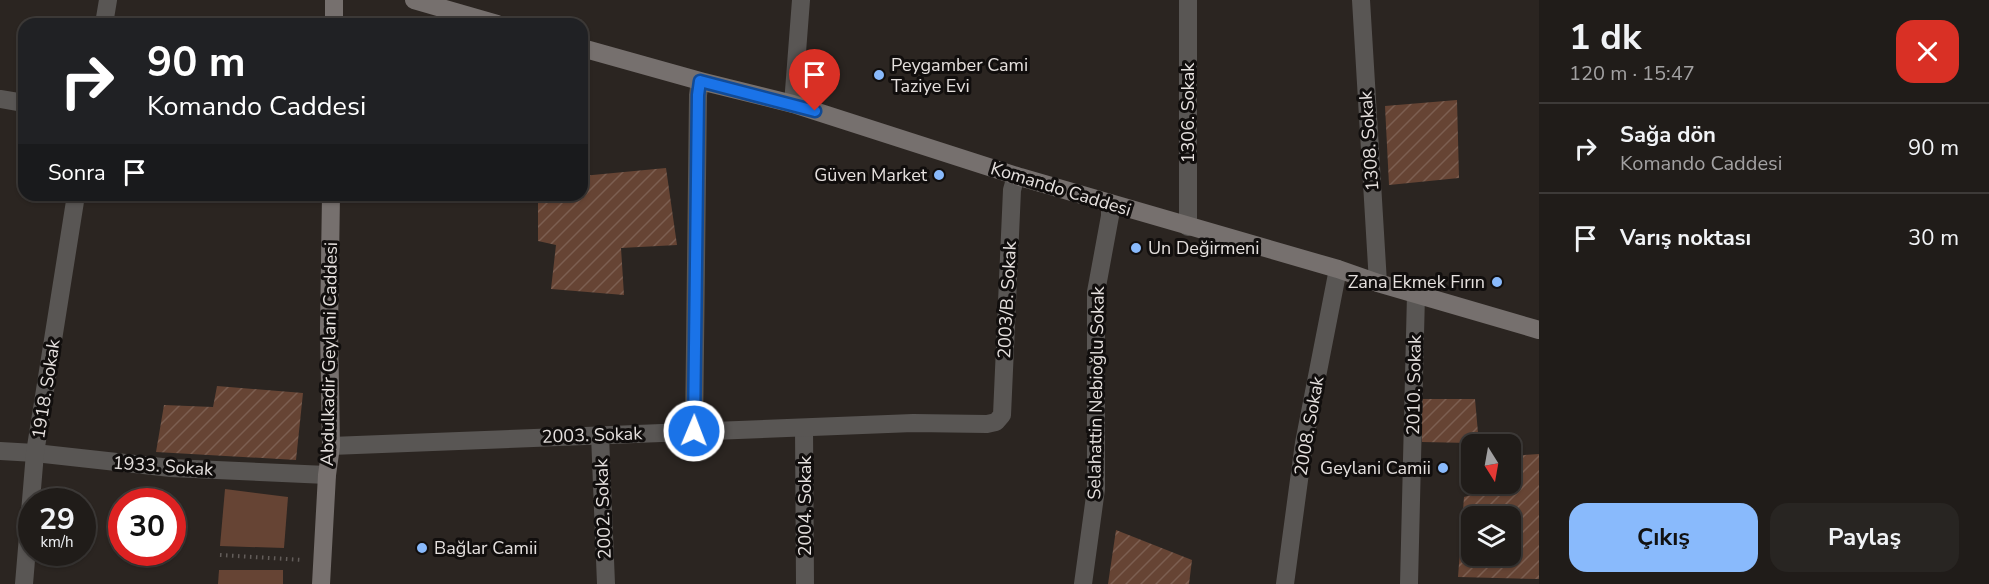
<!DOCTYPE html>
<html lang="tr">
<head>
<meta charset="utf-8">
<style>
  body { margin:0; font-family:"Nunito Sans",sans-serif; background:#282522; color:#f1f3f6; height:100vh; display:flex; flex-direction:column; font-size:22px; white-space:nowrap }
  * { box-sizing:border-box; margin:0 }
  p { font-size:20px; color:#a2a1a2 }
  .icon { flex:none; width:33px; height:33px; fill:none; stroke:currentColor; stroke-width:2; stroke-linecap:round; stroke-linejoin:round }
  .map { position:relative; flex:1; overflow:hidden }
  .drawer { display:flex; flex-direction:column; background:#201c19; width:450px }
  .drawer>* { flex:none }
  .hud { position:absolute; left:18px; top:18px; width:570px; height:183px; border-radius:18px; box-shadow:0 2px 4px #0004,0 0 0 2px #3d3a38; background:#202124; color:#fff; overflow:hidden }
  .needle { width:39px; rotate:169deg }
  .fabs { position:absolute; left:1461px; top:434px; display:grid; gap:12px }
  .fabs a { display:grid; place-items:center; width:60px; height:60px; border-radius:12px; background:#201c19; box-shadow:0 2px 4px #0004,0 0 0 2px #3d3a38; font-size:30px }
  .speed { position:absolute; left:18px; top:488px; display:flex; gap:12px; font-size:30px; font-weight:700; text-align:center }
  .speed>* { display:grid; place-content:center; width:78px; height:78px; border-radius:50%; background:#201c19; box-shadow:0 2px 4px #0004,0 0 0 2px #3d3a38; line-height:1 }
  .speed small { font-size:15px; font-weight:400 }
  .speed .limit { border:9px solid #d22; background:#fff; color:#111 }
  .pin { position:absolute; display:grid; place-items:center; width:51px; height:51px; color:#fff; margin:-62px -26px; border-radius:50% 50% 50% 0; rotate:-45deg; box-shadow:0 0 6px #0007 }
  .pin .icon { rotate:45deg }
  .me { position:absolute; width:66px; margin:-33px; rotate:1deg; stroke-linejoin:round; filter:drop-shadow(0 0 4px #0008) }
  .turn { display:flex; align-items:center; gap:21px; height:126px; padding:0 30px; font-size:27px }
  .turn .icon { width:78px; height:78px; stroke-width:2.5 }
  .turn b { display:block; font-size:42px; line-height:51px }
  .then { display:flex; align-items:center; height:57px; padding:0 30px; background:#0003; gap:12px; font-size:22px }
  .round { display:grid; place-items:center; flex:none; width:63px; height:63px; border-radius:18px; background:#282522 }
  .overview { display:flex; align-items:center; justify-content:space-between; height:102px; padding:0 30px }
  h1 { font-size:36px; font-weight:700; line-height:45px }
  .action { display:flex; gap:12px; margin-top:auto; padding:12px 30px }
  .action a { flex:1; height:69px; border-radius:18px; background:#89bafc; color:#111; font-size:24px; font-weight:700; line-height:69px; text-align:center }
  .action a+a { background:#282522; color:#f1f3f6 }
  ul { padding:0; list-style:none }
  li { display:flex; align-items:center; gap:18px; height:90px; padding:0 30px; border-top:2px solid #3d3a38 }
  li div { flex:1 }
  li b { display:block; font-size:22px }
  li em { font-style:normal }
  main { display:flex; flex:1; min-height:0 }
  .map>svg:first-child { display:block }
</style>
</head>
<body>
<main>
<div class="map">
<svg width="1539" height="584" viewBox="0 0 1539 584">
  <defs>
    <pattern id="garden-furrows" width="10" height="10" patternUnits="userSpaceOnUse" patternTransform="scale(1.5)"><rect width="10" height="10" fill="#664434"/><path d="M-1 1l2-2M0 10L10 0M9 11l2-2" fill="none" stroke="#7c5f51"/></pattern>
  </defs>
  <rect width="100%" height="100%" fill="#2b2521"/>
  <g fill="#664434">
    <path d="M225,489L288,497L284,548L220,546Z"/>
    <path d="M219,570H283V584H218Z"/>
  </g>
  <g fill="url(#garden-furrows)" fill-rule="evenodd">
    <path d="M1457,100L1459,178L1389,185L1385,106Z"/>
    <path d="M666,168L677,245L621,248L624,295L551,289L556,245L538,241V195H582V176Z"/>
    <path d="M217,386L303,393L296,460L156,452L164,405L213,407Z"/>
    <path d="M1421,399H1475L1479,444H1472V483H1510L1511,456L1539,454V579L1458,577L1464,497L1471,495L1470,443L1422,442ZM1472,516H1510V555H1472Z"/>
    <path d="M1116,530L1192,560L1189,584H1108Z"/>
  </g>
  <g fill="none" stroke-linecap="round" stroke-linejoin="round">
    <path stroke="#635d5a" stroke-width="4" stroke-dasharray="1.5 4.5" stroke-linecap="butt" d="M220,555L303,560"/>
    <g stroke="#595654" stroke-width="18">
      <path d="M1361,0L1378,283"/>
      <path d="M104,24L108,0"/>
      <path d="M0,99L24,103"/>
      <path d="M793,104L801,0"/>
      <path d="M1188,227V0"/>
      <path d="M804,428L805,584"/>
      <path d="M694,431L698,95L700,81"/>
      <path d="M600,435L606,584"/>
      <path d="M331,446L913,423L987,424L996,422L1002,415L1012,190L1016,176"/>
      <path d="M0,451L35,453L171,468L327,475"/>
      <path d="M24,584L35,453L76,195"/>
      <path d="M1083,584L1096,489V292L1110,216V203"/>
      <path d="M1285,584L1304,443L1338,269"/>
      <path d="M1409,584L1416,294"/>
    </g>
    <g stroke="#76706e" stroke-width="18">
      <path d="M414,0L497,24"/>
      <path d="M334,24V0"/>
      <path d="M582,48L700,81L793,104L1020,177L1338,269L1378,283L1539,330"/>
      <path d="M321,584L327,475L331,446L329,328L331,195"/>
    </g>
  </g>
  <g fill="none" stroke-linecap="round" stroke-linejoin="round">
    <defs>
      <path id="route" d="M694,431L698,95L700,81L815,111"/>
    </defs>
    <use href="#route" stroke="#114b97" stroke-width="15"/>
    <use href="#route" stroke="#1a73e8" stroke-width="10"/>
  </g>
  <g fill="#89bafc" stroke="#110e0d" stroke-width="2">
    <circle cx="879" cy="75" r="6"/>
    <circle cx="939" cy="175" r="6"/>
    <circle cx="1136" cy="248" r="6"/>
    <circle cx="1497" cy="282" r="6"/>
    <circle cx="1443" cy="468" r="6"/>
    <circle cx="422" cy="548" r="6"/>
  </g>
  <g text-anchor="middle" stroke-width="6" stroke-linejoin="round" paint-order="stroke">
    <g font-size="18" fill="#e5e0de" stroke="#110e0d" text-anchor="start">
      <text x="891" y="71">Peygamber Cami<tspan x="891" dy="21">Taziye Evi</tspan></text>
      <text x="927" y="181" text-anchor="end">Güven Market</text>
      <text x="1148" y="254">Un Değirmeni</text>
      <text x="1485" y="288" text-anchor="end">Zana Ekmek Fırın</text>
      <text x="1431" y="474" text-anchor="end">Geylani Camii</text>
      <text x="434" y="554">Bağlar Camii</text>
    </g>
    <g font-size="18" fill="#e5e0de" stroke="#110e0d">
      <text transform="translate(1188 113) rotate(-90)" y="6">1306. Sokak</text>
      <text transform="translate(1369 141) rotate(-94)" y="6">1308. Sokak</text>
      <text transform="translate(1061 189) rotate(17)" y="6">Komando Caddesi</text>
      <text transform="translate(1007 300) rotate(-87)" y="6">2003/B. Sokak</text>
      <text transform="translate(329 354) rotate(-89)" y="6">Abdulkadir Geylani Caddesi</text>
      <text transform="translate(1414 385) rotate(-89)" y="6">2010. Sokak</text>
      <text transform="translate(46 389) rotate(-81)" y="6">1918. Sokak</text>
      <text transform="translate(1096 393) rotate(-89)" y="6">Selahattin Nebioğlu Sokak</text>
      <text transform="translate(1309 426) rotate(-80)" y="6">2008. Sokak</text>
      <text transform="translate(592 435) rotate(-2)" y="6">2003. Sokak</text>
      <text transform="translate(163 466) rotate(4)" y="6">1933. Sokak</text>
      <text transform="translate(805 506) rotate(-90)" y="6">2004. Sokak</text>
      <text transform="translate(603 509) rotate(-92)" y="6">2002. Sokak</text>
    </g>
  </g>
</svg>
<div class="fabs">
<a><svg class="needle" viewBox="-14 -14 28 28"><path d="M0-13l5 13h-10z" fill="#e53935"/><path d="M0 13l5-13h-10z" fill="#a2a1a2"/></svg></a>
<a><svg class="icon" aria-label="layers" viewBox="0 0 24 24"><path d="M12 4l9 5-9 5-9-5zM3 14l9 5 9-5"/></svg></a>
</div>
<div class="speed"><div>29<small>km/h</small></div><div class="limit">30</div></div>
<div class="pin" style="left:815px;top:111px;background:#d93025"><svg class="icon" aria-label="arrive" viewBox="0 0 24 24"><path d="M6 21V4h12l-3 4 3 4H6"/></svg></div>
<svg class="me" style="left:694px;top:431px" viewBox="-20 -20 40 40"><circle r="17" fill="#1a73e8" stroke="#fff" stroke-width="3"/><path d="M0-11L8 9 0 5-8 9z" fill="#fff"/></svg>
<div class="hud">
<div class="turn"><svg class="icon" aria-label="right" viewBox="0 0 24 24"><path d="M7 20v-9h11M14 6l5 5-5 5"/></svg><div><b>90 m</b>Komando Caddesi</div></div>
<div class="then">Sonra<svg class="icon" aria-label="arrive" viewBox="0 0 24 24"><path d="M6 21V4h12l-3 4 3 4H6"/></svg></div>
</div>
</div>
<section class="drawer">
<div class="overview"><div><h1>1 dk</h1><p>120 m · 15:47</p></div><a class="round" style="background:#d93025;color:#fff"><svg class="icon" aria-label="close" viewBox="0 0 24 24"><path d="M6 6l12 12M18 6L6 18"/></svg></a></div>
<ul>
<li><svg class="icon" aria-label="right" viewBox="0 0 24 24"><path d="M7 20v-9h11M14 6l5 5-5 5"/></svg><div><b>Sağa dön</b><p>Komando Caddesi</p></div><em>90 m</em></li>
<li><svg class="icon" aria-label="arrive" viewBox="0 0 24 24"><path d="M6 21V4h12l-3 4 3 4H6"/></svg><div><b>Varış noktası</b></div><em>30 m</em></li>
</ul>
<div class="action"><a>Çıkış</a><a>Paylaş</a></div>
</section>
</main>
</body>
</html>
